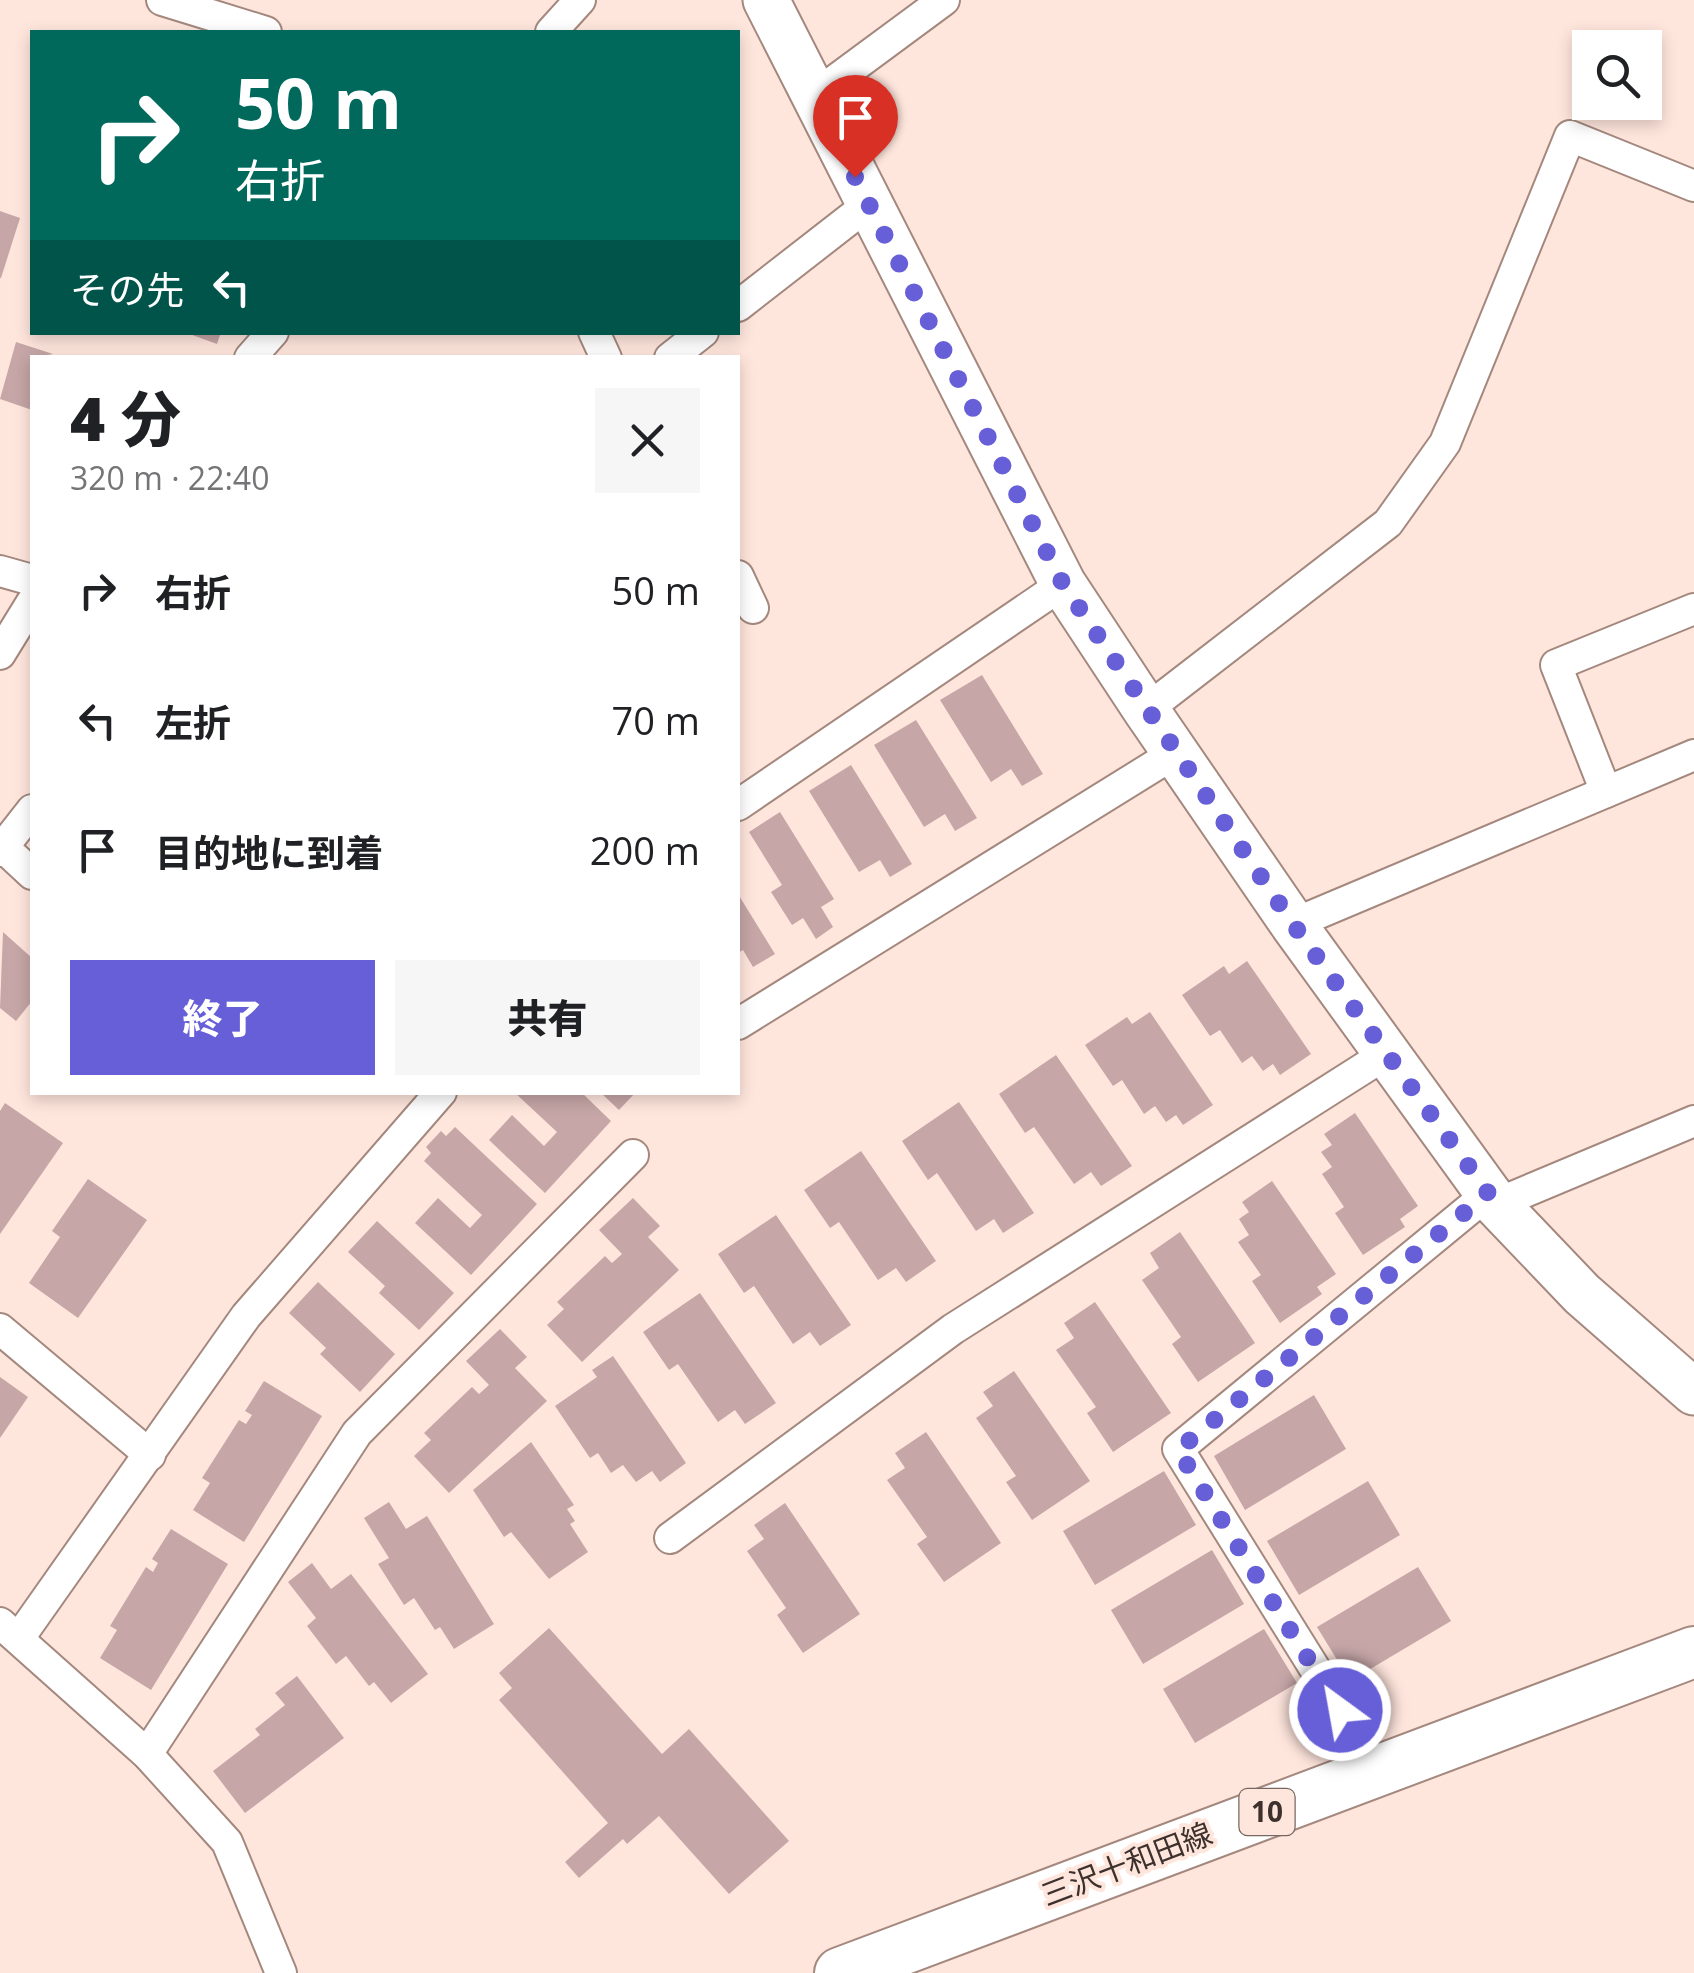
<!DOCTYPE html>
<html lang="ja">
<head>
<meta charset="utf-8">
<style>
  body { margin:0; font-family:"Open Sans","Noto Sans JP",sans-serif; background:#f6f6f6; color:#202124; height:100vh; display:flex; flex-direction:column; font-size:38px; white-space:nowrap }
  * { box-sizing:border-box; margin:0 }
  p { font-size:32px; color:#757577 }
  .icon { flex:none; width:55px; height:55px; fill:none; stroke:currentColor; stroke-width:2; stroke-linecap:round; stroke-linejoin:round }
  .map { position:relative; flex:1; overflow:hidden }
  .sheet { position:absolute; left:30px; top:355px; width:710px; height:740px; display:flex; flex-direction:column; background:#fff; border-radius:0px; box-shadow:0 5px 15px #0003 }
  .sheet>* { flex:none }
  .banner { position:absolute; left:30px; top:30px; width:710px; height:305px; border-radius:0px; box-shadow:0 5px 15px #0003; background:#00695c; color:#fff; overflow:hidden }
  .buttons { position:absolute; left:1572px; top:30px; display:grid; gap:20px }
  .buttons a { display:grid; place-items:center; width:90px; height:90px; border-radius:0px; background:#fff; box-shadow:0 5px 15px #0003; font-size:50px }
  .pin { position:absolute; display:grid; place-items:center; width:85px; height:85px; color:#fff; margin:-102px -42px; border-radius:50% 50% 50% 0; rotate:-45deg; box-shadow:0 0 10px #0007 }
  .pin .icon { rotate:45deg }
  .me { position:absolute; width:110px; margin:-55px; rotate:328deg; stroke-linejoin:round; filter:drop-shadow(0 0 8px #0008) }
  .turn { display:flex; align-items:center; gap:35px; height:210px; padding:0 40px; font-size:45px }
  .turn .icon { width:130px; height:130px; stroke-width:2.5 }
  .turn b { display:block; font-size:70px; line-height:85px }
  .then { display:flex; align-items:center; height:95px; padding:0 40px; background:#0003; gap:20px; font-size:38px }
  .round { display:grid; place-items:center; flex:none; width:105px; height:105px; border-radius:0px; background:#f6f6f6 }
  .head { display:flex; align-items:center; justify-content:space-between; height:170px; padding:0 40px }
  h1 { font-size:60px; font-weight:800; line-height:75px }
  .cta { display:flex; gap:20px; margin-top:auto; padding:20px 40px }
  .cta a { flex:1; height:115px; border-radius:0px; background:#675fd8; color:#fff; font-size:40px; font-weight:800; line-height:115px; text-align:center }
  .cta a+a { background:#f6f6f6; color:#202124 }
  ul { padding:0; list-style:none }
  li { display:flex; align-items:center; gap:30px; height:130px; padding:0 40px }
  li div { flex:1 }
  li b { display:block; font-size:38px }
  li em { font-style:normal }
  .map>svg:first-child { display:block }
</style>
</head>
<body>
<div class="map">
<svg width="1694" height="1973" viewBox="0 0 1694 1973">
  <rect width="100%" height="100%" fill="#ffe6dd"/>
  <g fill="#c6a6a7">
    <path d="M0,211L20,218L1,278H0Z"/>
    <path d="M184,332H221L217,344Z"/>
    <path d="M16,342L53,354L32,358V410L0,399Z"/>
    <path d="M982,675L1043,774L1022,786L1011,769L991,782L940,700Z"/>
    <path d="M916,720L977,818L955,831L945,814L924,827L874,745Z"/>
    <path d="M851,765L912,864L890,877L880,860L859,872L809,791Z"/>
    <path d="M780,812L834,899L821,907L833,927L816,939L803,918L792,925L771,892L782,885L749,832Z"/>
    <path d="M738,894L775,954L753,967L743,950L738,953Z"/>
    <path d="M3,932L32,958V1001L16,1021L0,1008Z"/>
    <path d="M1247,961L1311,1054L1280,1075L1273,1064L1263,1071L1252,1056L1242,1063L1220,1030L1210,1036L1182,995L1224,966L1229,974Z"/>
    <path d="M1150,1012L1213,1105L1183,1125L1176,1115L1166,1122L1155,1106L1144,1114L1122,1080L1113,1086L1085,1045L1127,1017L1132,1024Z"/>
    <path d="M1056,1055L1132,1166L1101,1186L1091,1172L1074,1184L1034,1127L1025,1133L999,1094Z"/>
    <path d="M514,1092H581L611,1121L545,1193L489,1140L512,1115L544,1146L557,1132Z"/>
    <path d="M600,1092H636L619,1110Z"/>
    <path d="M959,1102L1034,1213L1003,1233L994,1219L976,1231L937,1173L928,1180L902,1141Z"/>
    <path d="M5,1103L63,1143L0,1234V1111Z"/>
    <path d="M1355,1113L1418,1206L1400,1219L1405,1227L1363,1255L1335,1213L1344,1207L1322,1174L1332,1167L1321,1152L1332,1145L1324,1134Z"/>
    <path d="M455,1127L537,1204L471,1275L415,1223L438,1198L470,1228L482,1215L424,1161L431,1153L426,1147L441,1131L446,1136Z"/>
    <path d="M861,1151L936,1261L906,1282L896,1268L878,1280L839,1222L830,1228L804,1190Z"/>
    <path d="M88,1179L147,1220L78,1318L29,1283L60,1237L52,1231Z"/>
    <path d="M1272,1181L1336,1274L1317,1287L1322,1294L1280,1323L1252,1281L1261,1275L1238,1242L1249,1235L1239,1219L1249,1212L1242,1202Z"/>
    <path d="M633,1198L660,1226L648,1237L679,1270L582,1362L547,1325L564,1309L557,1302L605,1256L612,1263L622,1254L599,1230Z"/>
    <path d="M776,1215L851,1325L820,1346L810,1332L793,1344L754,1286L744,1293L718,1254Z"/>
    <path d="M377,1221L454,1293L419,1330L379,1293L385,1286L348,1252Z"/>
    <path d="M1180,1232L1255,1343L1198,1382L1172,1344L1181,1337L1142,1280L1159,1268L1150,1253Z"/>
    <path d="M318,1282L395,1354L360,1392L320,1354L326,1348L289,1313Z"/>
    <path d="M700,1293L776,1403L745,1424L735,1410L718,1422L678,1364L669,1370L643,1332Z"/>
    <path d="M1095,1302L1171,1413L1113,1452L1087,1413L1096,1407L1056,1350L1074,1338L1064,1323Z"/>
    <path d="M500,1329L527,1357L515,1368L547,1401L449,1493L414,1456L431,1440L424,1433L472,1387L479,1394L489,1385L466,1361Z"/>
    <path d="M613,1356L686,1463L660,1482L652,1471L636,1482L623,1465L611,1473L598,1453L590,1458L555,1406L597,1377L592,1370Z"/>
    <path d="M1014,1371L1090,1481L1032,1520L1006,1482L1016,1476L976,1418L993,1406L983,1392Z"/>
    <path d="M0,1377L28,1397L0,1438Z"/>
    <path d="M264,1381L322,1416L244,1542L193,1510L210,1483L202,1478L239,1420L246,1424L252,1415L245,1411Z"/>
    <path d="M1314,1395L1346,1449L1245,1510L1214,1456Z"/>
    <path d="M926,1432L1001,1543L944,1582L917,1544L927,1537L887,1480L905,1468L895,1453Z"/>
    <path d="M531,1442L574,1505L567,1509L575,1521L570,1524L588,1552L549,1579L511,1532L504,1537L473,1490Z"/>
    <path d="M1164,1471L1196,1525L1095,1585L1063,1531Z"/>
    <path d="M1368,1481L1400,1535L1299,1595L1267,1541Z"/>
    <path d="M389,1502L406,1529L427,1516L494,1624L454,1649L440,1627L435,1630L414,1598L404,1605L378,1564L389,1558L364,1518Z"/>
    <path d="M785,1503L860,1614L803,1653L777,1615L786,1608L747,1551L764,1539L754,1525Z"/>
    <path d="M171,1529L228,1564L151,1690L100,1658L117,1630L110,1626L146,1567L153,1572L158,1563L152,1559Z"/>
    <path d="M1212,1550L1244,1604L1143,1664L1111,1610Z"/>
    <path d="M312,1563L331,1589L351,1574L428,1674L391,1703L374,1682L369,1686L346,1656L336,1664L307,1626L316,1618L288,1582Z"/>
    <path d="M1418,1567L1451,1621L1350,1681L1317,1627Z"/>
    <path d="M549,1628L662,1754L689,1729L789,1841L729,1894L659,1816L627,1844L623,1839L579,1878L565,1862L608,1823L499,1700L512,1688L499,1673Z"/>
    <path d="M1264,1629L1297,1683L1195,1743L1163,1689Z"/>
    <path d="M297,1676L344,1738L245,1813L213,1771L260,1735L255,1729L285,1705L275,1693Z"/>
  </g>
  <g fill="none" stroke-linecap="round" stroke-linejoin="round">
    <defs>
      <g id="street">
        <path d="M162,0L266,32"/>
        <path d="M551,32L580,0"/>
        <path d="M814,96L944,0"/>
        <path d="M738,306L869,204"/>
        <path d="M594,332L606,358"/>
        <path d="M250,358L273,332"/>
        <path d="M670,358L703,332"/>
        <path d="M0,571L32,580"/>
        <path d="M738,576L753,608"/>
        <path d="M0,654L32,602"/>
        <path d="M1146,710L1388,523L1445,443L1570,136L1694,186"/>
        <path d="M1606,792L1556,665L1694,609"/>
        <path d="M738,805L1063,584"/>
        <path d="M3,847L32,874"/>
        <path d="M0,851L32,810"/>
        <path d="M1293,924L1694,755"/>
        <path d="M738,1024L1175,753"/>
        <path d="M1496,1204L1694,1121"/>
        <path d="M0,1329L150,1455"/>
        <path d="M670,1538L953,1329L1386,1054"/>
        <path d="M0,1623L147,1754L227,1842L281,1973"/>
        <path d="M19,1638L246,1316L441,1092"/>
        <path d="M1340,1709L1178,1449L1489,1193"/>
        <path d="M147,1754L357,1433L633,1155"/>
      </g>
      <path id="secondary" d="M766,0L1063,584L1146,710L1293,924L1496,1204L1582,1294L1694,1392"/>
      <path id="primary" d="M840,1973L1694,1652"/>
    </defs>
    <use href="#street" stroke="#a4887e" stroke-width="34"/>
    <use href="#secondary" stroke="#a4887e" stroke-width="49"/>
    <use href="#primary" stroke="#a4887e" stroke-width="54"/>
    <use href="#street" stroke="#fff" stroke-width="30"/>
    <use href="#secondary" stroke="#fff" stroke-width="45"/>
    <use href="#primary" stroke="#fff" stroke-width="50"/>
  </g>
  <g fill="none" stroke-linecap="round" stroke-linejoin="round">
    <path stroke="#675fd8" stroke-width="18" stroke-dasharray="0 32.4" d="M855,177L1063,584L1293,924L1488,1193L1178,1450L1340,1710"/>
  </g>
  <g text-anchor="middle" stroke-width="8" stroke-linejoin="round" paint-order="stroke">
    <rect fill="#ffe6dd" stroke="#776762" stroke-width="2.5" x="1239.5" y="1789" width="55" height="46" rx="8"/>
    <g font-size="28" font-weight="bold" fill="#3d312d">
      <text x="1267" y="1822">10</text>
    </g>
    <g font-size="30" fill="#3d312d" stroke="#ffe6dd">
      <text transform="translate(1127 1865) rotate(-21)" y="10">三沢十和田線</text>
    </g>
  </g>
</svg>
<div class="buttons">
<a><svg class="icon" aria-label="search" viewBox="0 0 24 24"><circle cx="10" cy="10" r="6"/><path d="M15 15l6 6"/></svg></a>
</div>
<div class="pin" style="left:855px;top:177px;background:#d93025"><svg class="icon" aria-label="arrive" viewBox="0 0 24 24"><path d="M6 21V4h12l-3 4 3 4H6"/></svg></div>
<svg class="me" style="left:1340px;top:1710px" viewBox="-20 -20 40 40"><circle r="17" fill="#675fd8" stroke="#fff" stroke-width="3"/><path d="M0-11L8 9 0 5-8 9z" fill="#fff"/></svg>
<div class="banner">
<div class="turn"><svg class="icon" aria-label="right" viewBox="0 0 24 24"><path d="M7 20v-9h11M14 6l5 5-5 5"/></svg><div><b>50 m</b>右折</div></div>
<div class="then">その先<svg class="icon" aria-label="left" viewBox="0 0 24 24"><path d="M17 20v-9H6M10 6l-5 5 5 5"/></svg></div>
</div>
<section class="sheet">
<div class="head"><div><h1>4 分</h1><p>320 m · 22:40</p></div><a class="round"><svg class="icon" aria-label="close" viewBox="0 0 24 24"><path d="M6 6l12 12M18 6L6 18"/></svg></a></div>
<ul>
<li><svg class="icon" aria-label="right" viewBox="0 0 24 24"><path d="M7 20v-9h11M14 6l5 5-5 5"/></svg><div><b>右折</b></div><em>50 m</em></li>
<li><svg class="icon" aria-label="left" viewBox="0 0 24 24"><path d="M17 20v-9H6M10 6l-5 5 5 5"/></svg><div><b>左折</b></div><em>70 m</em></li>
<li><svg class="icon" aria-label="arrive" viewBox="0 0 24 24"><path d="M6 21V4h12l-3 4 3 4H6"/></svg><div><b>目的地に到着</b></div><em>200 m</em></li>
</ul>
<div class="cta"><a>終了</a><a>共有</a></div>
</section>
</div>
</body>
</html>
